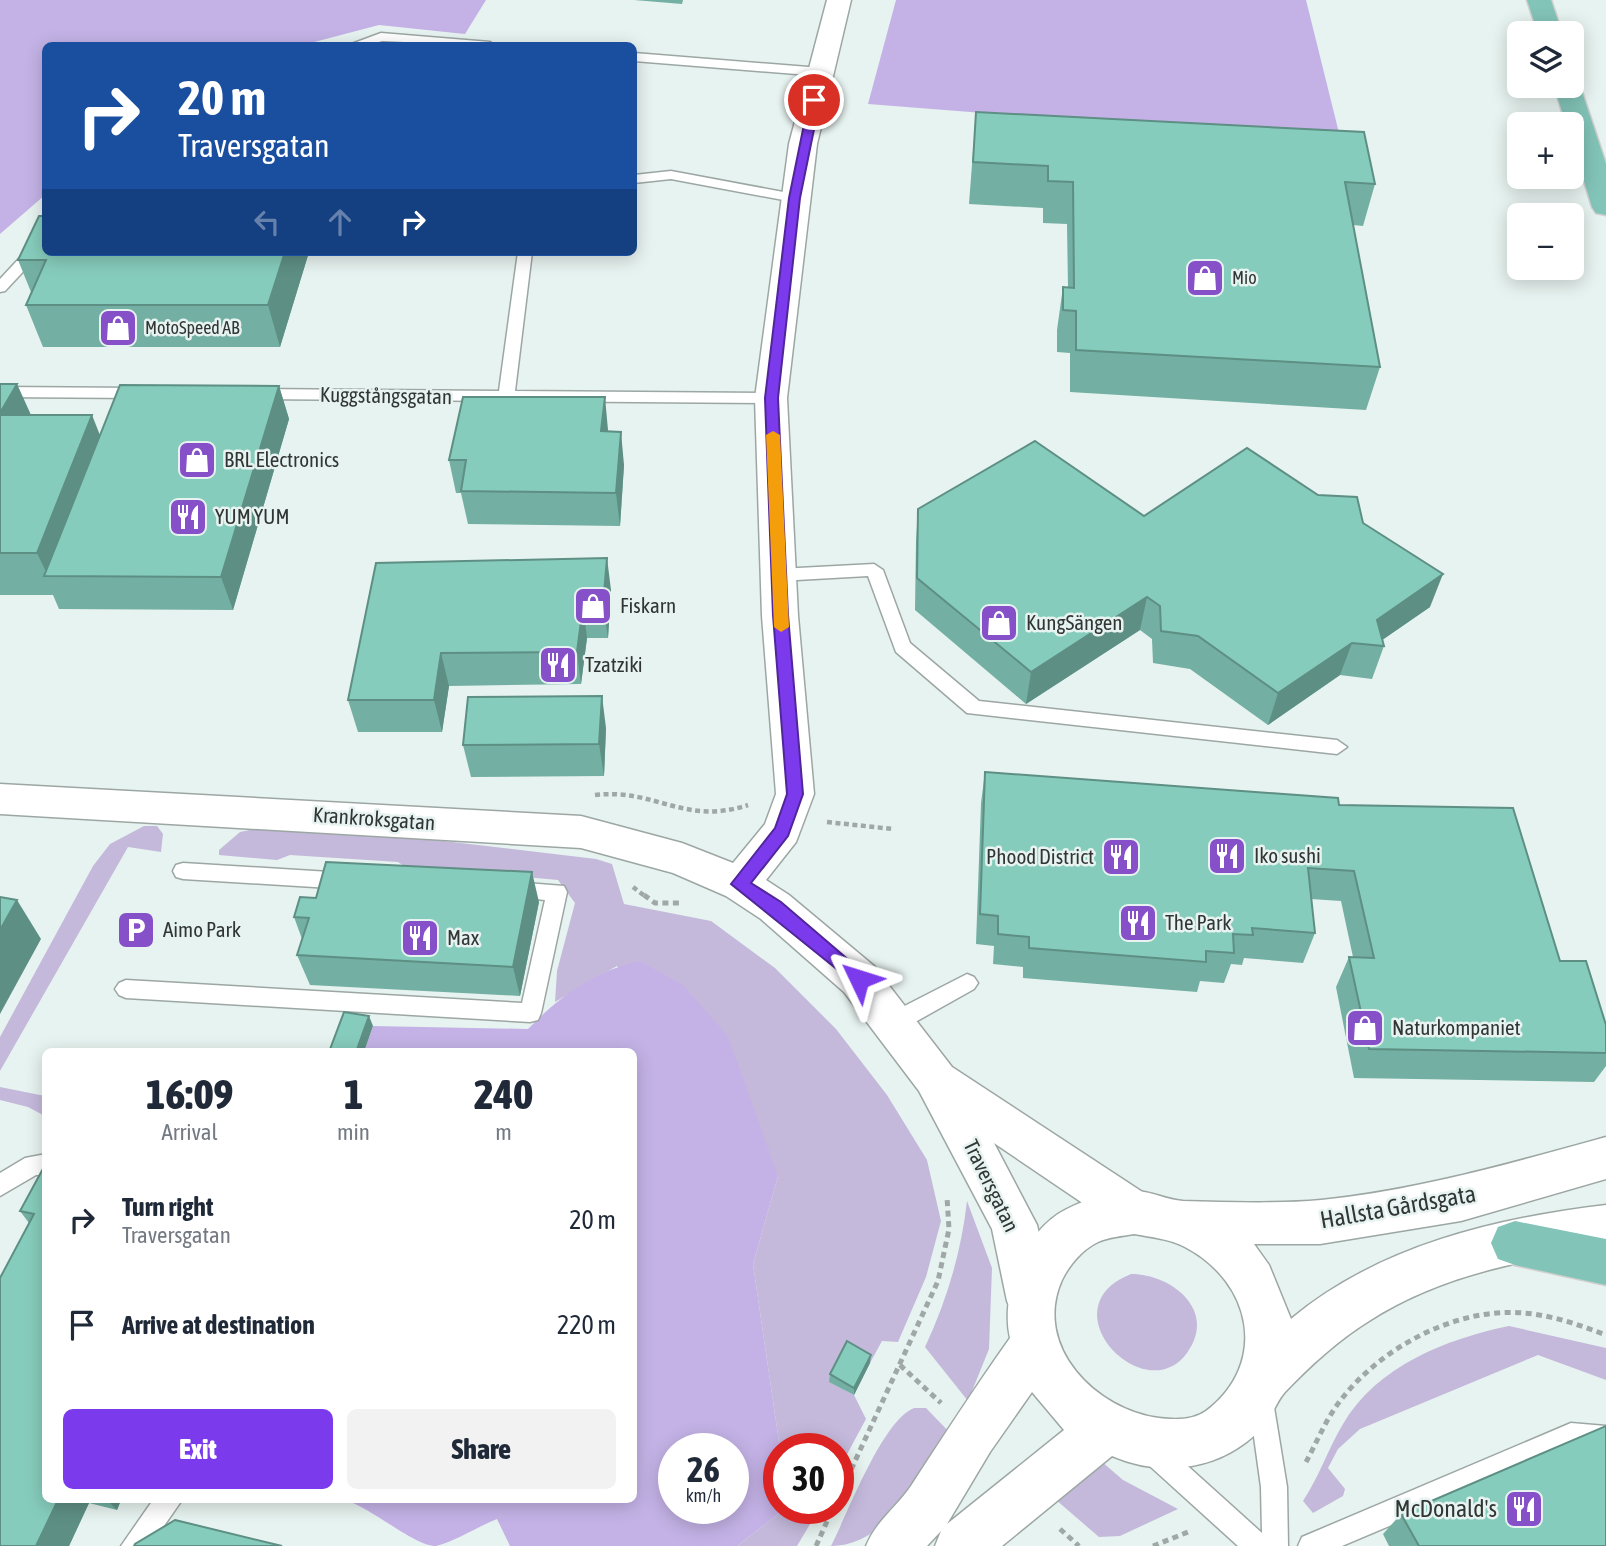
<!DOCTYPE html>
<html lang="en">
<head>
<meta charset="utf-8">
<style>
  body { margin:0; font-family:"Asap Condensed",sans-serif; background:#f2f2f3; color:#1f2937; height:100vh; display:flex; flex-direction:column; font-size:26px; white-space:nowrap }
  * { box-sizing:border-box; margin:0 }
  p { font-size:23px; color:#747a83 }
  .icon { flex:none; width:38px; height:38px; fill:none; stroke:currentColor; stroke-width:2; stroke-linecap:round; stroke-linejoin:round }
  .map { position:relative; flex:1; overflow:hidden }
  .side { position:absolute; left:42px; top:1048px; width:595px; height:455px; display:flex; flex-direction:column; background:#fff; border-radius:10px; box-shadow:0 4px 18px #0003 }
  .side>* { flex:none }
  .top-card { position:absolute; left:42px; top:42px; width:595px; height:214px; border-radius:10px; box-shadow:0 4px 18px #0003; background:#1a4fa0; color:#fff; overflow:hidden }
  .buttons { position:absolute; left:1507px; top:21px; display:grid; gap:14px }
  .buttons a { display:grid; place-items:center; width:77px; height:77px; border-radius:10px; background:#fff; box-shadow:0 4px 18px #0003; font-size:35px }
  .speed { position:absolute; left:658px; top:1433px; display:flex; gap:14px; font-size:35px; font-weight:700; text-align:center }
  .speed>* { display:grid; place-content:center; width:91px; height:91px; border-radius:50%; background:#fff; box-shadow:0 4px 18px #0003; line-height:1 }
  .speed small { font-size:18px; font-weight:400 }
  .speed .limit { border:10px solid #d22; background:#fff; color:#111 }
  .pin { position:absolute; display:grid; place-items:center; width:60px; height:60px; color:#fff; margin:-30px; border:4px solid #fff; border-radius:50%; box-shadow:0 2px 7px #0007 }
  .me { position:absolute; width:77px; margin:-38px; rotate:311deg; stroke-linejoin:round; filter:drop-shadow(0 0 5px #0008) }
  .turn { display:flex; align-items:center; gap:24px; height:147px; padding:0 21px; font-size:32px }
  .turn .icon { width:91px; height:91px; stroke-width:2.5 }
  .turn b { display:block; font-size:49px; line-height:60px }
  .lanes { display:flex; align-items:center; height:66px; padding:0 21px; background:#0003; justify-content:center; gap:35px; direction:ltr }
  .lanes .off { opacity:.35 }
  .eta { display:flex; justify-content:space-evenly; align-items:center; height:119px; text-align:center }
  .eta b { font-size:42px; font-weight:800; line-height:49px }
  .cta { display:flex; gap:14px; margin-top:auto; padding:14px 21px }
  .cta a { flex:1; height:80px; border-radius:10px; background:#7c3aed; color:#fff; font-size:28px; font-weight:800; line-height:80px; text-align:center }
  .cta a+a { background:#f2f2f3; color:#1f2937 }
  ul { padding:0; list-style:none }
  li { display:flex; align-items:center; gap:21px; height:105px; padding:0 21px }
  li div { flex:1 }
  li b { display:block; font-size:26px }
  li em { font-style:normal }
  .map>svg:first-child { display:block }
</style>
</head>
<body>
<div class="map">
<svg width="1606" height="1546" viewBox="0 0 1606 1546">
  <rect width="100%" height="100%" fill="#e7f3f0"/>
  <g fill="#c4b9db">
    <path d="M144,826H157L163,834L161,852L128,847L0,1071V1037L93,866L110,844Z"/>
    <path d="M259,828L435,840L596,859L612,864L624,904L711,921L775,968L836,1029L887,1095L927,1160L941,1221L926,1277L898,1342L882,1341L870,1363L830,1382L854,1395L866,1419L838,1471V1449H780L753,1264L778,1176L617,966L555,1002L557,971L575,903L558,880L404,866L398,862L290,855L277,860L219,855V850L240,832Z"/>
    <path d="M0,1087L45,1096V1116L28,1107L0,1100Z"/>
    <path d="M967,1201L992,1268L989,1349L968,1401L925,1347C947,1300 961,1253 967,1201Z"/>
    <path d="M1131,1274C1172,1274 1218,1311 1187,1353C1145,1411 1045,1308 1131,1274Z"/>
    <path d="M1509,1326L1606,1348V1380L1538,1355L1360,1429L1338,1449L1328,1468L1345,1489L1343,1496L1313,1513L1303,1501C1319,1477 1328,1449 1343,1424C1377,1366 1446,1339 1509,1326Z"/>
    <path d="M914,1408H926L954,1437C925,1477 886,1546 831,1546C848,1513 882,1421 914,1408Z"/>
    <path d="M1094,1455L1123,1480L1178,1509L1120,1536L1099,1537L1048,1493Z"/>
    <path d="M785,1509H819L797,1546H737Z"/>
  </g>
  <g fill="#c4b2e6" fill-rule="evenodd">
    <path d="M0,0H486L465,34L379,25L303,45L46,46L45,195L0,234Z"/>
    <path d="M896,0H1306L1341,141L868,104Z"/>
    <path d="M640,961L683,985L728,1036L778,1176L753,1264L780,1449L779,1508L785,1509L737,1546H510L497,1519C477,1527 456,1541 436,1546C414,1546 372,1508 345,1500H634V1052H364L373,1026L528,1029C559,997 596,970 640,961ZM674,1449H733V1508H674Z"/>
  </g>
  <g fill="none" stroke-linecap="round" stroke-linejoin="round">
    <defs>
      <g id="service">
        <path d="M381,33L490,42L496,46L382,41L367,46H346Z"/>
        <path d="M634,53L821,68L827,72L821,76L634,61Z"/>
        <path d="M671,171L794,194L801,198L794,202L671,179L634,183V175Z"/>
        <path d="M46,234V247L5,291L0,292V279L41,235Z"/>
        <path d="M518,252H532L515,391L771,393L779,398L771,403L254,399L246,394L254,389L499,391Z"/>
        <path d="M0,387L140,388L148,393L140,398L0,397Z"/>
        <path d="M874,564L883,570L910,643L979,701L1337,740L1347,747L1337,754L967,713L896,652L868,576L779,581L770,575L779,569Z"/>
        <path d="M183,863L346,873L353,875L356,881L353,887L346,889L183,879L176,877L173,871L176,865Z"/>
        <path d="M513,882L564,886L567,892L541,1013L538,1020L530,1022L126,998L119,995L115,989L119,983L126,980L522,1003L545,900L506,896L503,890L506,884Z"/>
        <path d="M967,974L974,977L978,983L974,989L901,1030L893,1032L885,1030L882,1023L885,1016Z"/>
        <path d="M46,1154V1175H36L0,1196V1173L25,1158Z"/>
        <path d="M1261,1389L1270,1392L1273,1401L1287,1487L1288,1546H1238L1142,1459L1138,1450L1142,1441L1151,1437L1160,1441L1262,1533L1261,1487L1249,1401L1252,1392Z"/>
        <path d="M1571,1423L1606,1426V1452L1571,1449L1342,1546H1298L1302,1537Z"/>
        <path d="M153,1500H182L150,1546H121Z"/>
      </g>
      <path id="minor" d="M827,0H851L817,144L787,398L798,616L814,794L796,842L766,880L789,895L874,966L952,1067L1150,1197L1157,1212L1150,1227L1134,1234L1118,1227L994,1143L1037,1225L1055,1301L1048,1317L1031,1324L1014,1317L1007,1301L992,1229L919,1091L844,992L761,919L726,896L673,873L581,848L0,814V784L581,816L682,843L733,863L765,824L776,794L762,616L755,398L789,144Z"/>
      <path id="tertiary" d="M1606,1137V1179L1461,1221L1320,1244H1254L1269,1265L1291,1319C1378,1246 1496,1218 1606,1205V1249C1524,1259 1440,1275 1369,1321C1338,1340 1310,1366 1285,1392C1276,1402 1272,1417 1262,1428C1222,1470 1164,1478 1112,1456L1002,1546H935L941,1531L927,1546H866C876,1521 896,1508 911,1486C943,1437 975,1387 1010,1338C1000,1295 1024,1231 1065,1210C1085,1200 1114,1188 1137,1191C1152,1192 1168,1200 1183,1201C1228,1202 1277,1204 1321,1200C1418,1190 1512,1163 1606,1137ZM1134,1234C1151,1237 1170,1239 1185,1247C1252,1282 1269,1363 1206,1411C1194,1420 1174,1420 1159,1418C1097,1410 1032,1347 1062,1280C1069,1265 1083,1249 1098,1242C1109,1237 1122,1236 1134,1234ZM1032,1392L1064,1430L947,1524L990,1452Z"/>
      <g id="primary">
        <path d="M1527,0H1551L1562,33H1538Z"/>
        <path d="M1572,79L1580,86L1606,164V215L1596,213L1592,207L1572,142V124H1566L1554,86H1572Z"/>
        <path d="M1515,1221L1606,1239V1285L1515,1265L1498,1259L1491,1243L1498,1227Z"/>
      </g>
    </defs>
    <use href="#service" stroke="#9ca7a4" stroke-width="3"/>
    <use href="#minor" stroke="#9ca7a4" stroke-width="3"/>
    <use href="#tertiary" stroke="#9ca7a4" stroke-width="3"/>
    <use href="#primary" stroke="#cecfce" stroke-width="3"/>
    <g stroke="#9fa8a6" stroke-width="4.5" stroke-dasharray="5 3.5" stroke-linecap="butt">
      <path d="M595,795C656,788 684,826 748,805"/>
      <path d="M827,822L893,829"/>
      <path d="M633,887L646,897"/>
    </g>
    <g stroke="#9fa8a6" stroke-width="5" stroke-dasharray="6 4.5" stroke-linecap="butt">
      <path d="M644,895L655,903H683"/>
      <path d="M900,1365L941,1403"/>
      <path d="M1306,1462C1317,1442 1326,1419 1340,1401C1380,1348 1456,1307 1523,1313C1552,1315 1579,1325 1606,1335"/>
      <path d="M838,1498L938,1281L949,1229L947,1197"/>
      <path d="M1060,1529L1079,1546"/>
      <path d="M816,1546L833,1508"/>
      <path d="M1153,1546L1188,1532"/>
    </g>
    <use href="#service" fill="#fff" fill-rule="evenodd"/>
    <use href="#minor" fill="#fff" fill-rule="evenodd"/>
    <use href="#tertiary" fill="#fff" fill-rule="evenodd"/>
    <use href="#primary" fill="#83c4b8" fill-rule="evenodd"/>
  </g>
  <g fill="#73afa2">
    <path d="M634,0H683L682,4Z"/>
    <path d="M976,112L1375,184L1363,226L1353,225L1380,367L1366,410L1070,392V353L1057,352V330L1063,287H1068L1067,224L1043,223V208L969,204Z"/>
    <path d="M46,252H309L280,347H43L26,305L31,292L18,260Z"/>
    <path d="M0,384L31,415L100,435L279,386L289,419L233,610L59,609L53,595H0Z"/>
    <path d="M608,431L624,465L620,526L468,524L461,493H456L449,460Z"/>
    <path d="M918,509L1363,523L1430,607L1382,640L1384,646L1372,679L1340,675L1268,725L1190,669L1153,663L1152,639L1140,630L1026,704L915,610L916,542Z"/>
    <path d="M376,563L611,590L608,638H587L581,684L449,686L442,732H358L348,700Z"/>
    <path d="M606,728L604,776L471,777L463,745Z"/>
    <path d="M985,772L1339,805L1560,961L1606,1025V1066L1594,1082L1354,1078L1336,987L1349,957H1353L1341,901L1311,899L1315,933L1303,963L1244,958L1242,965L1231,964L1224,983L1200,981L1197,992L1023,978V967L993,964L994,946L976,944L981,803Z"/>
    <path d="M316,898L539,902L520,996L310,985L297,955L302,939L294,917Z"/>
    <path d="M45,1165L46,1500H121L117,1510L89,1503L69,1546H0V1278L29,1223L20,1211Z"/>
    <path d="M870,1363L854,1395L829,1382L830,1374Z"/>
    <path d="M1401,1514L1606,1546H1389L1383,1534Z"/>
  </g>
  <g fill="#5e8f84">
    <path d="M285,252H309L280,347L268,305Z"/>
    <path d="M17,384L36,426L0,418V413Z"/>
    <path d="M279,386L289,419L233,610L221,577Z"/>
    <path d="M605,397L608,430L605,464L601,431Z"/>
    <path d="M92,415L109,458L48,576L37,553Z"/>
    <path d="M621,432L624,465L620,526L616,493Z"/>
    <path d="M607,558L611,590L608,638L603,605Z"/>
    <path d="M1443,574L1430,607L1375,645L1377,620Z"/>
    <path d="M1147,597L1140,630L1026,704L1031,672Z"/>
    <path d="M583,606L587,638L581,684L577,652Z"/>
    <path d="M1352,643L1340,675L1268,725L1278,693Z"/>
    <path d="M441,653L449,686L442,732L434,700Z"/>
    <path d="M602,696L606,728L604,776L599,744Z"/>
    <path d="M532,872L539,902L520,996L513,967Z"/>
    <path d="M17,900L41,939L0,1014V930Z"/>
    <path d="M369,1016L373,1026L364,1052H356Z"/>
    <path d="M871,1355L870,1363L854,1395V1388Z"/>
    <path d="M58,1500H86L89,1503L69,1546H36Z"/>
    <path d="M107,1500H121L117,1510Z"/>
  </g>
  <g fill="#86ccbc" stroke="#5e8f84" stroke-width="2">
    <path d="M976,112L1364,132L1375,184L1345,182L1380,367L1076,350V311L1063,310V287L1074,288L1073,182L1048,181V166L973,162Z"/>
    <path d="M39,216H46V252H285L268,305H26L46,260H18Z"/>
    <path d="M0,384H17L0,413Z"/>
    <path d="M120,385L279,386L221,577L44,576Z"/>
    <path d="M463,397H605L601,431L621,432L616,493L461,491L466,460H449Z"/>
    <path d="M0,415H92L37,553H0Z"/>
    <path d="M1035,441L1144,516L1247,448L1318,495L1357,497L1363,523L1443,574L1377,620L1384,646L1352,643L1278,693L1198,636L1161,631L1160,606L1147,597L1031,672L917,578L918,509Z"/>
    <path d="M607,558L603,605L583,606L577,652L441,653L434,700H348L376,563Z"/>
    <path d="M602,696L599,744L463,745L468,697Z"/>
    <path d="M985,772L1338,798L1339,805L1513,808L1560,961H1586L1606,1025V1053L1369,1049L1349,957L1374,958L1354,871L1308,868L1315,933L1252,928L1253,935L1233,934L1234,953L1206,951V962L1029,948V937L998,934V916L980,914Z"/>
    <path d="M326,862L532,872L513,967L297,955L309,918L294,917L300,897L316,898Z"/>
    <path d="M0,897L17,900L0,930Z"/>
    <path d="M344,1012L369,1016L356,1052H329Z"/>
    <path d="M45,1165L46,1500H58L36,1546H0V1278L34,1214L20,1211Z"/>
    <path d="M847,1341L871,1355L854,1388L830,1374Z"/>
    <path d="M1606,1426V1546H1419L1401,1514Z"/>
    <path d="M175,1520L282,1546H134L135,1544Z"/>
  </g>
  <path fill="#7c3aed" stroke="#51269a" stroke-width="2" d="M814,96L820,100L800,198L778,398L788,615L803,794L788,836L751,883L781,902L865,974L868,979L859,987L731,884L775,828L787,794L773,615L765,398L789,198L809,100Z"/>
  <path fill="#f59e0b" d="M773,431L780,435L789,627L781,632L774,627L766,435Z"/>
  <defs>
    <symbol id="shop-square" viewBox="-11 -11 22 22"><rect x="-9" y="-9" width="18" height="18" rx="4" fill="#8651c8" stroke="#e7f3f0"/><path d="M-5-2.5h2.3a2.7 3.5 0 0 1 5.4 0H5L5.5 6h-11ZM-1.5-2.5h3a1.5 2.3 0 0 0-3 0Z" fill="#fff"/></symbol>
    <symbol id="restaurant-square" viewBox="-11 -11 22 22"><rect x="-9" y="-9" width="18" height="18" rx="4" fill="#8651c8" stroke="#e7f3f0"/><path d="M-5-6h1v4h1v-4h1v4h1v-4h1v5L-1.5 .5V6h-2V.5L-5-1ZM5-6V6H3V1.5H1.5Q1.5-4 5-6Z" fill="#fff"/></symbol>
    <symbol id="parking-square" viewBox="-11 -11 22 22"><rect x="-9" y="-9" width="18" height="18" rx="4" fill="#8651c8" stroke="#e7f3f0"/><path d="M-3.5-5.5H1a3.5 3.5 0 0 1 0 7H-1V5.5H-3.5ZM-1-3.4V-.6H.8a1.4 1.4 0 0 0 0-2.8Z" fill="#fff"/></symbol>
  </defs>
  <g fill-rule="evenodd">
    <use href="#shop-square" x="1183" y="256" width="44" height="44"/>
    <use href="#shop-square" x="96" y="306" width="44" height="44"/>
    <use href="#shop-square" x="175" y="438" width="44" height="44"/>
    <use href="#restaurant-square" x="166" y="495" width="44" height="44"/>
    <use href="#shop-square" x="571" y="584" width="44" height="44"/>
    <use href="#shop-square" x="977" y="601" width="44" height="44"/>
    <use href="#restaurant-square" x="536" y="643" width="44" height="44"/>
    <use href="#restaurant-square" x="1205" y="834" width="44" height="44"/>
    <use href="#restaurant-square" x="1099" y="835" width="44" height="44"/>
    <use href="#restaurant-square" x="1116" y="901" width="44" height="44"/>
    <use href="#parking-square" x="114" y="908" width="44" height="44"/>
    <use href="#restaurant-square" x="398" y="916" width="44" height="44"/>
    <use href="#shop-square" x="1343" y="1006" width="44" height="44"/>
    <use href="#restaurant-square" x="1502" y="1487" width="44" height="44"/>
  </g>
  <g text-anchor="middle" stroke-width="5" stroke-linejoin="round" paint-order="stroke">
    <g font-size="18" fill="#313634" stroke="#e7f3f0" text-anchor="start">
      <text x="1232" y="284">Mio</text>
      <text x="145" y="334">MotoSpeed AB</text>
    </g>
    <g font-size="21" fill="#313634" stroke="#e7f3f0">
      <text transform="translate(386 396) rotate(1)" y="7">Kuggstångsgatan</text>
      <text transform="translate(374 819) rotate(4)" y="7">Krankroksgatan</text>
      <text transform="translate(991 1186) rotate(64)" y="7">Traversgatan</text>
    </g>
    <g font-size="21" fill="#313634" stroke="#e7f3f0" text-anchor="start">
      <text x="224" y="467">BRL Electronics</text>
      <text x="215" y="524">YUM YUM</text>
      <text x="620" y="613">Fiskarn</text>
      <text x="1026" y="630">KungSängen</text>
      <text x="585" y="672">Tzatziki</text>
      <text x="1254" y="863">Iko sushi</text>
      <text x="1094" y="864" text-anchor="end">Phood District</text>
      <text x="1165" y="930">The Park</text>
      <text x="163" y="937">Aimo Park</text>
      <text x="447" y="945">Max</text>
      <text x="1392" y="1035">Naturkompaniet</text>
    </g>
    <g font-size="24" fill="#313634" stroke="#e7f3f0">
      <text transform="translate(1398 1207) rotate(-10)" y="8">Hallsta Gårdsgata</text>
    </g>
    <g font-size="24" fill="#313634" stroke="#e7f3f0" text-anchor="end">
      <text x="1497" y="1517">McDonald's</text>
    </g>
  </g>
</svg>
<div class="buttons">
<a><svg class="icon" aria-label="layers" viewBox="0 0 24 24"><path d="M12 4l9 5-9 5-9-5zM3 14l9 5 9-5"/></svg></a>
<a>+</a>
<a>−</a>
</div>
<div class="speed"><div>26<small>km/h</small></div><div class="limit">30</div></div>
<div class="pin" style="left:814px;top:100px;background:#d93025"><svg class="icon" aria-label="arrive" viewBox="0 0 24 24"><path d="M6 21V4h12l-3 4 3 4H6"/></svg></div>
<svg class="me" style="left:859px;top:979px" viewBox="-20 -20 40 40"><path d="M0-17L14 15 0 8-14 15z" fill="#7c3aed" stroke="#fff" stroke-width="4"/></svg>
<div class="top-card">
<div class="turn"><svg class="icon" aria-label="right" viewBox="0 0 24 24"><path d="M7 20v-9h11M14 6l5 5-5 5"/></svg><div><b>20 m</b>Traversgatan</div></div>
<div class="lanes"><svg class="icon off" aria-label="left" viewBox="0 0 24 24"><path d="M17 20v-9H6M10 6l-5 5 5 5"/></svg><svg class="icon off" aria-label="ahead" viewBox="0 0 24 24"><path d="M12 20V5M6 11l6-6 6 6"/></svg><svg class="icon" aria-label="right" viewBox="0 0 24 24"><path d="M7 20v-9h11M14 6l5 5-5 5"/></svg></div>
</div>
<section class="side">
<div class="eta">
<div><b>16:09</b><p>Arrival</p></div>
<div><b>1</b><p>min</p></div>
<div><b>240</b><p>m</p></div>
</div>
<ul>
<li><svg class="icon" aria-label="right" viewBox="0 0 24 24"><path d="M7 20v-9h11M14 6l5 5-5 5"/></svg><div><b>Turn right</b><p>Traversgatan</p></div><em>20 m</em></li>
<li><svg class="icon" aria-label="arrive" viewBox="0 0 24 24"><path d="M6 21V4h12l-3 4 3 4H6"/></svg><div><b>Arrive at destination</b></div><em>220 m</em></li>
</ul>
<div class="cta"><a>Exit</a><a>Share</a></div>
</section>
</div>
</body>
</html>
